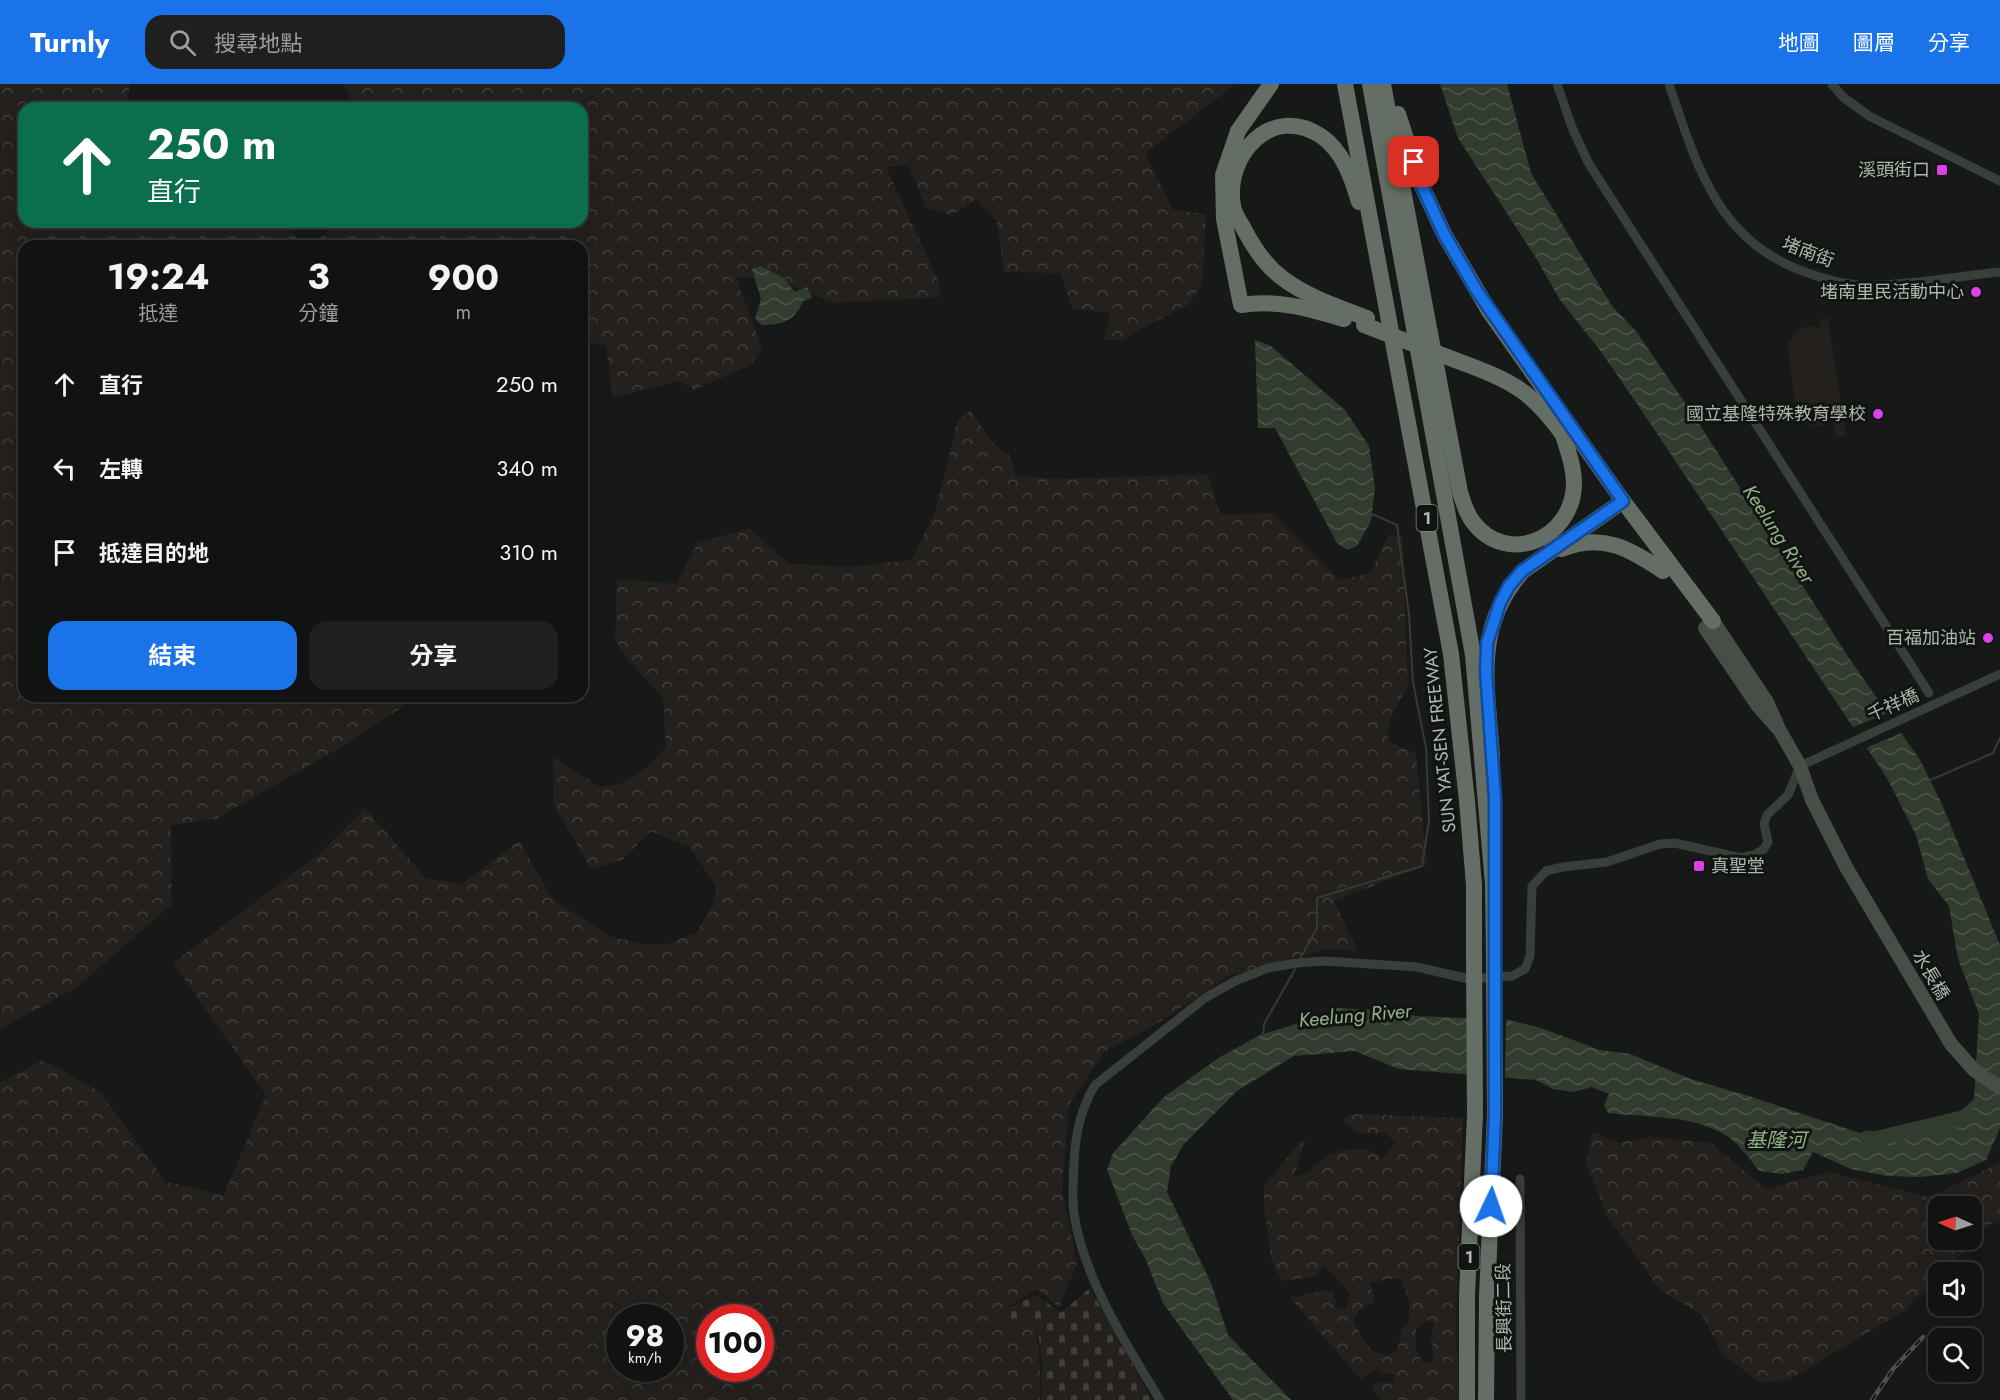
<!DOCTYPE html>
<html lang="zh-TW">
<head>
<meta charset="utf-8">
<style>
  body { margin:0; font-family:Jost,"Noto Sans TC",sans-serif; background:#1e2020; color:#f1f3f6; height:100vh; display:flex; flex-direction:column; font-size:22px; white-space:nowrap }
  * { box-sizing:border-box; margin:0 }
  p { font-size:20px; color:#9c9e9f }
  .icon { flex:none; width:33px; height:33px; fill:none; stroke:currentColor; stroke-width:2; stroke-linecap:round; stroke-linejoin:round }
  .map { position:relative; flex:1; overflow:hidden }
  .details { position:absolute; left:18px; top:156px; width:570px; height:462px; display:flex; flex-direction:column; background:#111312; border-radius:18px; box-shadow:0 6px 24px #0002,0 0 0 2px #303232 }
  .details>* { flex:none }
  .hud { position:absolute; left:18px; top:18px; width:570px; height:126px; border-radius:18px; box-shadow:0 6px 24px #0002,0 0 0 2px #303232; background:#0b6e4f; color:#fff; overflow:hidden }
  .needle { width:39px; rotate:273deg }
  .controls { position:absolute; left:1928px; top:1112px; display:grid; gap:12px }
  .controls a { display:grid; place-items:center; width:54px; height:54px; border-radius:12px; background:#111312; box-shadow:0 6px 24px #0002,0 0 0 2px #303232; font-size:30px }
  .speed { position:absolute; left:606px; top:1220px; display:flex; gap:12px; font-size:30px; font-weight:700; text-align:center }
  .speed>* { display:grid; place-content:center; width:78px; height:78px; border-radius:50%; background:#111312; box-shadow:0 6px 24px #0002,0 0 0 2px #303232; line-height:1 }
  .speed small { font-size:15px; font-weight:400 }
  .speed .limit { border:9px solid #d22; background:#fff; color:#111 }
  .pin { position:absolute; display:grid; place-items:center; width:51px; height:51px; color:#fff; margin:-26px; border-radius:12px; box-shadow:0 3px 9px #0006 }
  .me { position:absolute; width:66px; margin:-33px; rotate:3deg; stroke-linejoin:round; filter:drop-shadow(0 0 4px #0008) }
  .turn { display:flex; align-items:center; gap:21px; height:126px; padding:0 30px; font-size:27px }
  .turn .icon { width:78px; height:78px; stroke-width:2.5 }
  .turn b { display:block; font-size:42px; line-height:51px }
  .eta { display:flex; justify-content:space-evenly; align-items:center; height:102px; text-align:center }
  .eta b { font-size:36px; font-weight:700; line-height:42px }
  .action { display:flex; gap:12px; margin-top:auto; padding:12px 30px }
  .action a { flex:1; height:69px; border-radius:18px; background:#1a73e8; color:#fff; font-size:24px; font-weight:700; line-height:69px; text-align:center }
  .action a+a { background:#1e2020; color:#f1f3f6 }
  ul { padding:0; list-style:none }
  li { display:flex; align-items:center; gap:18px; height:84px; padding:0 30px }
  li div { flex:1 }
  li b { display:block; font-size:22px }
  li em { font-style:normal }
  header { display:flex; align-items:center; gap:36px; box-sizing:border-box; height:84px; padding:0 30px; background:#1a73e8; color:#fff }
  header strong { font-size:28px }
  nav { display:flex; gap:33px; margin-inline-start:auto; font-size:21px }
  .search { width:420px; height:54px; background:#1e2020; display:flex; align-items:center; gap:15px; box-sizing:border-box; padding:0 21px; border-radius:18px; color:#9c9e9f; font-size:22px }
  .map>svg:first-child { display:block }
</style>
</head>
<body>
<header>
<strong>Turnly</strong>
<div class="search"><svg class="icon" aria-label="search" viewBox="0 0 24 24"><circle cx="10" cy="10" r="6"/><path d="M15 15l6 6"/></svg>搜尋地點</div>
<nav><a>地圖</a><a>圖層</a><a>分享</a></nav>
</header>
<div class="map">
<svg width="2000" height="1316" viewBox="0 0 2000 1316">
  <defs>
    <pattern id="forest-crowns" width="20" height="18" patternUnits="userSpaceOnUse" patternTransform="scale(1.5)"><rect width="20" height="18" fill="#24201d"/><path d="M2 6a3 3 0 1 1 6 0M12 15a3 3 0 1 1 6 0" fill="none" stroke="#413e3b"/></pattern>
    <pattern id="cemetery-stones" width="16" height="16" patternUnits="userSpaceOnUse" patternTransform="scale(1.5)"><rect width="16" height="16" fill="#24201d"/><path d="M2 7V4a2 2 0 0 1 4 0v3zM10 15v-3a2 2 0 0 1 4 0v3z" fill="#413e3b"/></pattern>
    <pattern id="water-waves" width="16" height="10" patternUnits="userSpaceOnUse" patternTransform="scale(1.5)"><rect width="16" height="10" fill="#323c2e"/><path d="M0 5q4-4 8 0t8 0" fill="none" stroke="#4d564a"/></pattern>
  </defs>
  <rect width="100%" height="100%" fill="#171918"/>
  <g fill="url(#forest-crowns)" fill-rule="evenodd">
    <path d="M0,0H130L126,24H24V138H281L307,162H24V612H419L348,659L216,735L171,741L172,820L76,904L0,945Z"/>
    <path d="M342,0H1236L1145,69L1173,126L1206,130L1202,200L1189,220L1121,256H1104L1110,229L1073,225L1060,189L1004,188L997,138L976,116L951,131L926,124L909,81L886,83L939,198L940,213L833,219L779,196L736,193L762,264L751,281L694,306L679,297L613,314L606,262L582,256V162H311L338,138H582V24H356Z"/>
    <path d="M971,326L991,357L1010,372L1016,392L1058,395L1208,390L1220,430L1272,429L1340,496L1370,489L1389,450L1402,453L1408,602L1391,632L1387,656L1416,670L1427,781L1334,817L1358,867L1327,865L1229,892L1149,945L1104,968L1069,1021L1062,1105L1077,1180L1059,1224L1037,1205L1000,1227L1011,1240H1036L1040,1286V1316H0V998L43,976L100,1008L166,1098L224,1111L266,1011L173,879L318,771L365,724L425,794L462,800L519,757L554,817L612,853L644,860H667L696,849L711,826L717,803L690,764L651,747L622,776L591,785L554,721L553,673L600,703L623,699L648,682L666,663L663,613L634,583L615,556L617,495L677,500L698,458L750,445L789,480L852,483L912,476L935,428L958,336ZM620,1233H670V1284H620ZM710,1233H760V1284H710Z"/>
    <path d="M1352,1030L1463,1034L1456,1245L1459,1316H1381L1373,1307L1375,1298L1381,1299L1394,1298V1290H1383L1379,1284L1369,1288L1361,1296L1290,1214L1322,1207H1333L1336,1223L1345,1226L1351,1210L1325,1182L1314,1193L1282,1197L1271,1175L1264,1123V1103L1282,1079L1306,1053L1294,1093C1313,1088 1308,1086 1321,1076C1333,1066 1356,1063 1371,1067C1375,1068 1379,1072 1382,1075L1395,1059L1386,1049H1359L1341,1036ZM1388,1195H1401L1409,1215V1236L1401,1247L1398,1265L1388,1271L1372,1268L1353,1238L1360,1225L1375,1217L1370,1199ZM1428,1236L1434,1239L1431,1258L1434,1277L1422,1279L1416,1264V1246Z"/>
    <path d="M1593,1048L1619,1059L1649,1053L1711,1059L1766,1105L1829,1088L1929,1113L2000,1079V1141L1994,1137L1943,1188H1938V1193L1904,1227L1788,1296L1761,1299L1723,1271L1702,1231L1660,1206L1607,1132L1586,1079ZM1938,1122H1971V1155H1938Z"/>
  </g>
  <path fill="url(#cemetery-stones)" d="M1090,1204L1152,1316H1041L1042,1278L1037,1240L1011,1239L1001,1227L1037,1211L1061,1229Z"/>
  <path fill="#24201d" d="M1828,234L1846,352L1836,353L1833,337C1818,344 1808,345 1797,331L1787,260C1796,247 1805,237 1821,246L1820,235Z"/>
  <g fill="url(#water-waves)">
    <path d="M1440,0H1507L1531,89L1612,222L1636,247L1696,335L1847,571L1920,676L1941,718L2000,861V1044L1986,1076L1957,1089L1920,1093L1887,1092L1851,1085L1813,1068L1803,1086L1782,1090L1759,1087C1750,1075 1740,1061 1727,1052C1692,1030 1647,1034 1608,1029L1604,1021L1609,1010L1592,1003L1573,1008L1553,1005L1536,996L1399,985L1355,967L1294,972L1237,1007L1184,1060L1171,1082L1167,1108L1211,1199L1228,1251L1291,1316H1233L1163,1219L1145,1174L1132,1151L1107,1086L1113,1069L1164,1013L1220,973L1260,951L1309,936L1316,937L1337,924L1375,926L1417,932L1509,936L1541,944L1600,966L1630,970L1691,995L1749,1012L1875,1054L1942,1044L1974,1015L1979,930L1958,875L1949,822L1928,795L1916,751L1887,694L1644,330L1599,265L1560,216L1536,174L1458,54Z"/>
    <path d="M760,182L783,194L795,208L807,203L812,214L803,217C795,237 782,241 762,241L755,235L761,215L752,185Z"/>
    <path d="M1255,256L1271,262L1345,326L1369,362L1375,404L1371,437L1357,462L1347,466L1337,459L1275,344H1258Z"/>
  </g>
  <g fill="#171918">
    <path d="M1890,628L1904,648L1863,665L1849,645Z"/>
    <path d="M1470,931L1506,933L1505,997L1471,993Z"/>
  </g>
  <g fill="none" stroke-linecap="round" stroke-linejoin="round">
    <g stroke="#323c2e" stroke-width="2">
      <path d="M1928,697L1993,669L2000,654"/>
      <path d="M1299,877L1317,844V814L1422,782L1429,736L1426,664L1413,598L1409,531L1397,441L1372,430"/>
      <path d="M1263,952L1264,940L1297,882"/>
    </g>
    <path stroke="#323c2e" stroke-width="15" d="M1867,1054L1874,1055L1966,1033L1968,1030"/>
    <g stroke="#383e39" stroke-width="9">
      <path d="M1557,0L1573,46L1589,80L1929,609"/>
      <path d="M1669,0C1696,80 1717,157 1805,188C1828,197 1856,203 1881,201C1921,199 1961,192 2000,188"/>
      <path d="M1832,0L1843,13L1869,32L2000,97"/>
      <path d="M1520,1095L1521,1316"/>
      <path d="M1160,1316C1126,1260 1084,1195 1074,1130C1072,1113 1073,1096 1074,1079C1075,1051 1080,1026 1095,1001L1205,914L1235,897L1268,884L1297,879L1324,877L1417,883L1469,895L1512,892L1525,885L1530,872L1532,802L1546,787L1563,783L1607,778L1660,760L1675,759L1741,774L1754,771L1764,765L1768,758L1764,740L1767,731L1788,711L1800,682L2000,590"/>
    </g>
    <path stroke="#464e47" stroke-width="14" d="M1780,647L1758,622L1705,544L1713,537L1767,618L1780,647L1800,682L1812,716L1846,783L1951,960L1974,986L2000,1004"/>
    <g stroke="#656e65" stroke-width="16">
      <path d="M1271,0L1238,47L1223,91L1224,135L1241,221C1277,215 1310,225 1344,235"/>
      <path d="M1345,0L1451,570L1467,717L1474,801V872"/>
      <path d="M1370,0L1473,571L1493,800L1494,872"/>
      <path d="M1383,0L1460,408C1463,418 1466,429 1473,438C1507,483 1573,455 1574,400C1574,383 1568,367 1563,351"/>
      <path d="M1398,30L1421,100L1444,150L1489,227L1623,417L1713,537"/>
      <path d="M1359,118C1352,94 1343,67 1321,52C1272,19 1224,71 1233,122C1234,130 1241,139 1245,147C1254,164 1265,181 1281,193C1305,212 1338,223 1367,234"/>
      <path d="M1455,276C1512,297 1533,306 1568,358"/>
      <path d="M1562,465C1602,448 1630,465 1663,487"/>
      <path d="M1492,673C1488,604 1472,544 1523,487L1623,417"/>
      <path d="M1467,1316V1211L1475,1030"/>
      <path d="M1486,1316L1487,1212L1495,1031"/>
    </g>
    <defs>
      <path id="rail" d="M1872,1316L1893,1285L1923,1253"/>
    </defs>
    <use href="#rail" stroke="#4b534c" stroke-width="4.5"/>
    <use href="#rail" stroke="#121413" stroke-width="2" stroke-dasharray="7" stroke-linecap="butt"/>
    <g stroke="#656e65" stroke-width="16">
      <path d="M1364,241L1455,276"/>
      <path d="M1474,872L1475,1030"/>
      <path d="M1494,872L1495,1031"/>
    </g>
  </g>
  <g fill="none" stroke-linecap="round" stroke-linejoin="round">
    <defs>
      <path id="route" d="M1414,78L1421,100L1444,150L1477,207L1623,417L1522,487L1509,502L1500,519L1487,559L1486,587L1495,715V1031L1491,1122"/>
    </defs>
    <use href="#route" stroke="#114b97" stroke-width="15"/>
    <use href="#route" stroke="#1a73e8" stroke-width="10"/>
  </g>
  <g fill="#db41e6" stroke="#121413" stroke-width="2">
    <rect x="1936" y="80" width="12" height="12" rx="3"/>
    <circle cx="1976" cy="208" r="6"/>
    <circle cx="1878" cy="330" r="6"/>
    <circle cx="1988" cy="554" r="6"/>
    <rect x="1693" y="776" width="12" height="12" rx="3"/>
  </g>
  <g text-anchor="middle" stroke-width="6" stroke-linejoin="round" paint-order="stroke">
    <g fill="#121413" stroke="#7d877d" stroke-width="1.5">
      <rect x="1416.5" y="421" width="21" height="26" rx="4.5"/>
      <rect x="1458.5" y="1160" width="21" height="26" rx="4.5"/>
    </g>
    <g font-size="16" font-weight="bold" fill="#abb8aa">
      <text x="1427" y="440">1</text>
      <text x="1469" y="1179">1</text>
    </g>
    <g font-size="18" fill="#abb8aa" stroke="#121413" text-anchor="end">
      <text x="1930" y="92">溪頭街口</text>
      <text x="1964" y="214">堵南里民活動中心</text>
      <text x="1866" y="336">國立基隆特殊教育學校</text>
      <text x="1976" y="560">百福加油站</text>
      <text x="1711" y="788" text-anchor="start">真聖堂</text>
    </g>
    <g font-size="18" fill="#abb8aa" stroke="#121413">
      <text transform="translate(1808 168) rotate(21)" y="6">堵南街</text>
      <text transform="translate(1893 621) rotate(-24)" y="6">千祥橋</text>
      <text transform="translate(1440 656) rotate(-96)" y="6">SUN YAT-SEN FREEWAY</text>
      <text transform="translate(1931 891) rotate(60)" y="6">水長橋</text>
      <text transform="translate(1504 1224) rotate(-91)" y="6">長興街二段</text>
    </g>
    <g font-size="20" font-style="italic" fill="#8fb183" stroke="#121413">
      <text transform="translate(1779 450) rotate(57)" y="7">Keelung River</text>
      <text transform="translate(1355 931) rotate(-5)" y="7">Keelung River</text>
      <text x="1776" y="1063">基隆河</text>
    </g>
  </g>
</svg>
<div class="controls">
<a><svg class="needle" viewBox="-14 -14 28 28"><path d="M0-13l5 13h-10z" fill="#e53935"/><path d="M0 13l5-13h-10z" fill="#9c9e9f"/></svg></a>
<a><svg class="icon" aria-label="sound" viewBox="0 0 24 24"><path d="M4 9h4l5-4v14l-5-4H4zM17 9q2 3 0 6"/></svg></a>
<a><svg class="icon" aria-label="search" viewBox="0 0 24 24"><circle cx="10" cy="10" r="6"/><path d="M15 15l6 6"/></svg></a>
</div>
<div class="speed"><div>98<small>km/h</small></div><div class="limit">100</div></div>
<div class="pin" style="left:1414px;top:78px;background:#d93025"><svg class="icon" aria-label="arrive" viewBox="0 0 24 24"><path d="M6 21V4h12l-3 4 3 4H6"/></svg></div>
<svg class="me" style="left:1491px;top:1122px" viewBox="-20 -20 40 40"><circle r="19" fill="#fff"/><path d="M0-13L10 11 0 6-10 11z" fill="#1a73e8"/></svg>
<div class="hud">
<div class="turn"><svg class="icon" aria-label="ahead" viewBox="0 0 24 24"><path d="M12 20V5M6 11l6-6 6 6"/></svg><div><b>250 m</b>直行</div></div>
</div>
<section class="details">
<div class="eta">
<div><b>19:24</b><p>抵達</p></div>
<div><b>3</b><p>分鐘</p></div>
<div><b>900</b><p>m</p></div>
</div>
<ul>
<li><svg class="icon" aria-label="ahead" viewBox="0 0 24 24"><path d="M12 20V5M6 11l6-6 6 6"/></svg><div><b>直行</b></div><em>250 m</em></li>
<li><svg class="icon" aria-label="left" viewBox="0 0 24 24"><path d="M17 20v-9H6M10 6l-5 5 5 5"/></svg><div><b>左轉</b></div><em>340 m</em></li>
<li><svg class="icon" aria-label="arrive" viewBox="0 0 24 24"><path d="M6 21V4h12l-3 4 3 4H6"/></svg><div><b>抵達目的地</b></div><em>310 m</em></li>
</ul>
<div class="action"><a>結束</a><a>分享</a></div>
</section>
</div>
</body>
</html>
